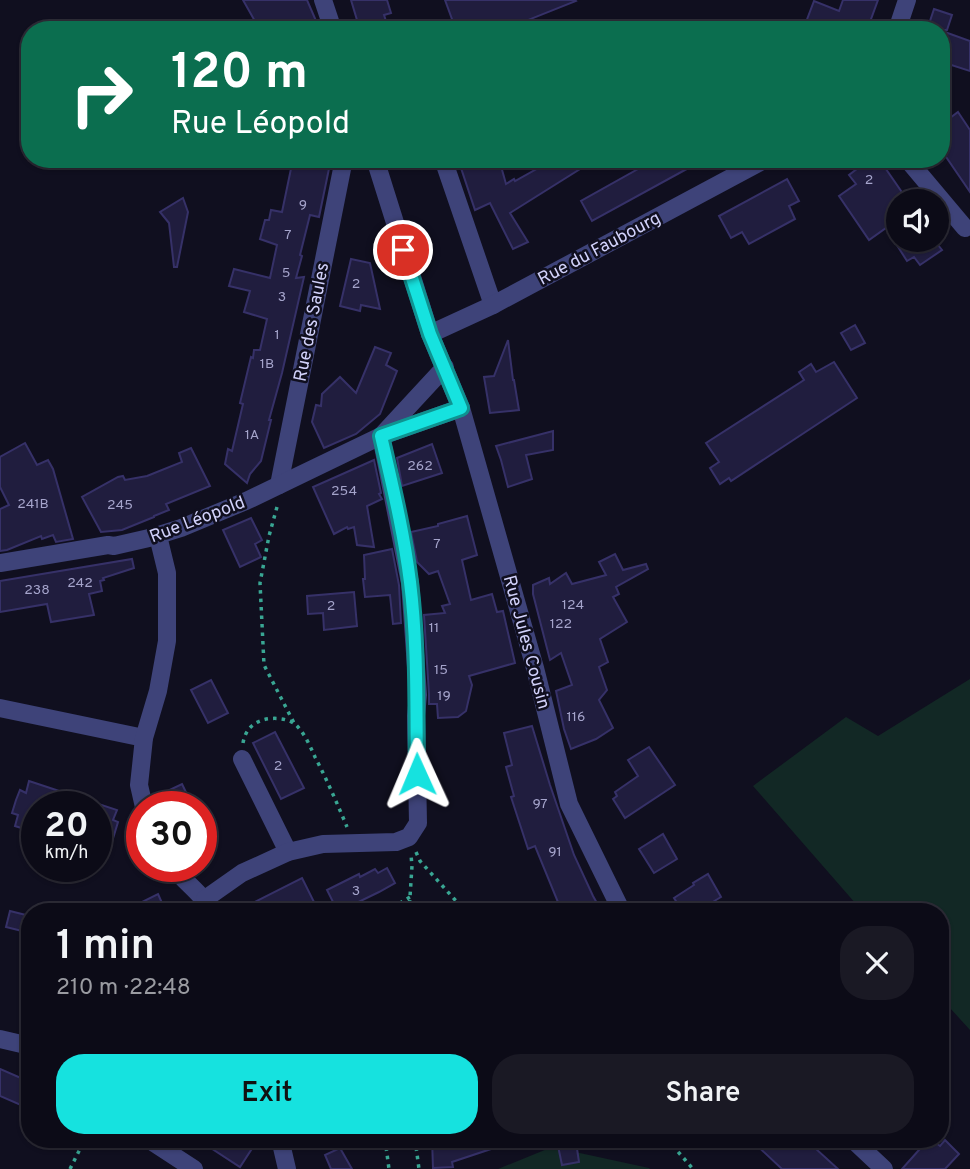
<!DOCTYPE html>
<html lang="en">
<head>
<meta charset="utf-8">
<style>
  body { margin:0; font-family:Overpass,sans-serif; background:#1a1924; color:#f1f3f6; height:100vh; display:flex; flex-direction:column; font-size:26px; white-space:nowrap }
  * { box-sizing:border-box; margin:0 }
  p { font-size:23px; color:#9a9ba1 }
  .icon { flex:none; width:38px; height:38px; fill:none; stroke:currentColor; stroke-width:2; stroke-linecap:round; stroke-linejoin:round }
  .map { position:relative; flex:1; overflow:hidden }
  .drawer { position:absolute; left:21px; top:903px; width:928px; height:245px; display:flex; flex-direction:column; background:#0c0b17; border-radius:28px; box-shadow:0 2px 5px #0004,0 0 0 2px #2c2b36 }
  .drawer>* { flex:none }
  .top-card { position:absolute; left:21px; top:21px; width:929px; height:147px; border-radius:28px; box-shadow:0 2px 5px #0004,0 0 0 2px #2c2b36; background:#0b6e4f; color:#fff; overflow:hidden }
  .controls { position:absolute; left:886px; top:189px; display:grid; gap:14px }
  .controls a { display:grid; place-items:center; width:63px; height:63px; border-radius:50%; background:#0c0b17; box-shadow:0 2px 5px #0004,0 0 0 2px #2c2b36; font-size:35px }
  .speed { position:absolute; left:21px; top:791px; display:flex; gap:14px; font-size:35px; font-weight:700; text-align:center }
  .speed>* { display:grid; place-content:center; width:91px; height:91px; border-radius:50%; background:#0c0b17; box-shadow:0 2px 5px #0004,0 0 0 2px #2c2b36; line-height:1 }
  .speed small { font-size:18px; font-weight:400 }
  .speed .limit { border:10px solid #d22; background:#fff; color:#111 }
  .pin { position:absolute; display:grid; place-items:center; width:60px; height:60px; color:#fff; margin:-30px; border:4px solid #fff; border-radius:50%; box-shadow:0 2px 7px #0007 }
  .me { position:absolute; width:77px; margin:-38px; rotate:359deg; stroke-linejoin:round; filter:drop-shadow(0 0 5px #0008) }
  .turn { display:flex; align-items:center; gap:24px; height:147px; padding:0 35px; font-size:32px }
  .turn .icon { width:91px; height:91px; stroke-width:2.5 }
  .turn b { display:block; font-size:49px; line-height:60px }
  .round { display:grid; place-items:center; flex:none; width:74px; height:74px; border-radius:28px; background:#1a1924 }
  .headline { display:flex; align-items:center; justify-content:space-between; height:119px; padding:0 35px }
  h1 { font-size:42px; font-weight:600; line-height:52px }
  .button { display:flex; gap:14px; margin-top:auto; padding:14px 35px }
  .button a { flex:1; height:80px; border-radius:28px; background:#16e2df; color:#111; font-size:28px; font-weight:600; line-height:80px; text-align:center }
  .button a+a { background:#1a1924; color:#f1f3f6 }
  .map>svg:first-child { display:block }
</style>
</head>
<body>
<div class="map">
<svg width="970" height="1169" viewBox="0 0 970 1169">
  <rect width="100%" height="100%" fill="#100f1f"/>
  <g fill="#122825">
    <path d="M970,679V1030L940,997V912H863L753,786L846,717L878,736Z"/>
    <path d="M552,1147L649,1168L650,1169H498Z"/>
  </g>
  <g fill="#201d3e" stroke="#363168" stroke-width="2">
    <path d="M243,0H307L320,30H260Z"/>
    <path d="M351,0H387L391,13L384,15L389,30H360Z"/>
    <path d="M445,0H575L576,1L503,30H456Z"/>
    <path d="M843,0H878L867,30H803L814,1L839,11Z"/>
    <path d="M934,9L952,15L947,30H927Z"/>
    <path d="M942,31L970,41V71L942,62Z"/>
    <path d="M958,112L970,130V192L942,151V124Z"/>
    <path d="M293,159H331L319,217L310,215L300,255L302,256L296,278L304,277L282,373L269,420H271L261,461L250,474L247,483L225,464L228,449L232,451L243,404L240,403L251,357L253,358L254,350H260L267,319L244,312L250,291L229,286L234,269L270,278L277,245L260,239L265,220H269L271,210L282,212Z"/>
    <path d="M458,159H499L506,184L514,179L515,181L540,167L537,159H596L510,213L528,242L513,249L490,203L475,210Z"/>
    <path d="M656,159H705L592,221L581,201Z"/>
    <path d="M870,159H879L908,201H898V240H934L942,250L920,265L914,257L907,261L886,228L869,240L839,196L856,184L849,175Z"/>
    <path d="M787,179L799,201L789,206L795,219L749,244L742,232L731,238L719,216Z"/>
    <path d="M183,198L188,212L177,267H174L169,223L160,212Z"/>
    <path d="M351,259L370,263L380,309L361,305L360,311L340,306Z"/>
    <path d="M855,325L865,343L851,350L841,333Z"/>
    <path d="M508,340L513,380H514L519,410L490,413L484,377L494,376Z"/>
    <path d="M375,347L391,353L386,365L397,371L380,414L356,434L324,448L312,422L316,405L321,406L322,394L340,377L356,393Z"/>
    <path d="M834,362L857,398L731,481L729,478L720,484L710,468L719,462L706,443L804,380L799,372L811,364L816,372Z"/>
    <path d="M553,431V450L526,455L532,479L508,487L501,460L496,446Z"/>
    <path d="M25,443L37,465L48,460L53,469L73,539L56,542L53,535L42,539L41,536L7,550L0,551V509L9,505L0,487V457Z"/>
    <path d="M432,444L442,473L402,486L397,458Z"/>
    <path d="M191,448L210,486L166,504L169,510L154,516V517L122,530L101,532L82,497L118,477L123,476L125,480L147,476L182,462L179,453Z"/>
    <path d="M374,460L381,493L379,494L382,499L367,506L374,547L357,545L354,527L348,529L347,527L334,534L313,487Z"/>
    <path d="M467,516L477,555L462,560L471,600L492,594L497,612L503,611L515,663L469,676L472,685L466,711L458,717L438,718L437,704H429V694L424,615L445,613L442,606L450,604L438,571L429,574L417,562L411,532L438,526V524Z"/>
    <path d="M251,518L262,540L255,544L261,557L240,567L223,530Z"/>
    <path d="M392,549L399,585L401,623L393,624L390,595L365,597L363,579H365L364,555Z"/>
    <path d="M615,554L623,570L646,564L648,569L616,587L619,594L613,597L627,622L600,639L608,662L599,667L607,690L599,700L613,728L596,739L571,749L564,729L556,691L572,685L561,653L550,660L533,594V585L549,578L550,584L566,573L572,584L606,575L599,562Z"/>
    <path d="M132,559L134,568L103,578L104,580L100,581L102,591L89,594L94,615L51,622L47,604L0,612V581Z"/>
    <path d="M354,592L357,626L324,630L323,613L308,614L307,596Z"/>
    <path d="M211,680L228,713L208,723L191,690Z"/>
    <path d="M532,726L550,785L574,855L593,896L602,912H562L535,846L528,849L511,797L514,796L506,767L512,765L504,733Z"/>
    <path d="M275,732L304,788L281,799L253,743Z"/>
    <path d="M649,747L675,785L625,818L613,799L617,796L615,792L638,776L628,760Z"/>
    <path d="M29,781L117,810L113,820L118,822L111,845L96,838V807H37V833L15,826L18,815L12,813L16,800L20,790L26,793Z"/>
    <path d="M182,784L193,807H167L161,794Z"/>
    <path d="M663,834L677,859L654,873L639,849Z"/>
    <path d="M387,868L395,883L379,892L338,912L327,890L359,874L360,877L375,869L378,873Z"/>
    <path d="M708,874L721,897L696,912H683L674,898L694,885L693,883Z"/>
    <path d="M302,878L314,902L294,912H235Z"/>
    <path d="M158,894L166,912H122Z"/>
    <path d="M10,911L30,916V933L6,927Z"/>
    <path d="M0,1069L30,1082V1109L0,1096Z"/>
    <path d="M197,1139H240L253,1147L240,1167Z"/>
    <path d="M432,1139H452V1146L479,1139H498L500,1146L452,1162L453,1167L433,1168Z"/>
    <path d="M750,1139H824L816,1149L838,1169H782Z"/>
    <path d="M945,1140L959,1154L945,1169H902L927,1141L933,1146L936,1143L940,1146Z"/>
    <path d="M576,1142L579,1162L562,1165L558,1146Z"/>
    <path d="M340,1148L352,1169H331L325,1155Z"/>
  </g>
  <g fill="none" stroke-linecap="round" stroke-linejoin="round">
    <g stroke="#39a693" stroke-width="3.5" stroke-dasharray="3.5 5" stroke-linecap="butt">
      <path d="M277,507L269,536L260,583L264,665L294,723"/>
      <path d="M243,743C245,731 252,723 263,720C272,717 287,718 295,724C304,732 310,746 315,757C327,780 337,803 347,827"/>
      <path d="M416,852L420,861L466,912"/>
      <path d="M385,912L410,897"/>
      <path d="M409,912L412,866L411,855"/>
      <path d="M385,1139L389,1169"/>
      <path d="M415,1139L419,1169"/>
      <path d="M667,1139L693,1169"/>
      <path d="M70,1169L85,1139"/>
    </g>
    <g stroke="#3e4379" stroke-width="18">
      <path d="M323,0L333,30"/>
      <path d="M897,30L907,0"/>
      <path d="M375,159L430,334L461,408L535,668L569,804L622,912"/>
      <path d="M443,159L493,305"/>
      <path d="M907,159L965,228"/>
      <path d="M376,162L394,159"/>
      <path d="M430,334L493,305L766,159"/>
      <path d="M383,434L445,367"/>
      <path d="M279,485L344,159"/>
      <path d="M0,563L108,545L114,546L149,538L181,528L246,501L381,436L461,408"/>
      <path d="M0,708L144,738"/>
      <path d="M242,759L288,852"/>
      <path d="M144,807L139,785L144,738L158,691L167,641V573L158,536"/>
      <path d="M173,866C185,884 202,892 211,912"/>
      <path d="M205,899L242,873L288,852L323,844L396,842L409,837L418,823L416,716L418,695L410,583L381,436"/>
      <path d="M0,1039L30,1046"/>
      <path d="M148,1139L194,1169"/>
      <path d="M280,1139L287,1169"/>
      <path d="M852,1139L884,1169"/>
    </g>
  </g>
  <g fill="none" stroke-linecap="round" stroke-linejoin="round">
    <defs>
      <path id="route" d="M403,250L430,334L461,408L381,436C392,484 404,533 410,582C418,646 416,710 417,774"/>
    </defs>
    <use href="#route" stroke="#0e9391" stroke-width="18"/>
    <use href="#route" stroke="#16e2df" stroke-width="12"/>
  </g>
  <g text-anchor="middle" stroke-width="5" stroke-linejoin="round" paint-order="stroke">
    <g font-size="14" fill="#a5a4cb">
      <text x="869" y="184">2</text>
      <text x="303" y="209">9</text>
      <text x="288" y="239">7</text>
      <text x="286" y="277">5</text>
      <text x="356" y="288">2</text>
      <text x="282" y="301">3</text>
      <text x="277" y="339">1</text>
      <text x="267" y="368">1B</text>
      <text x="252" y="439">1A</text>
      <text x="420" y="470">262</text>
      <text x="344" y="495">254</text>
      <text x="33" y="508">241B</text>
      <text x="120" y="509">245</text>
      <text x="437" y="548">7</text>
      <text x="80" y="587">242</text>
      <text x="37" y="594">238</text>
      <text x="573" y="609">124</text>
      <text x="331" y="610">2</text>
      <text x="561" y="628">122</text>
      <text x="434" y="632">11</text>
      <text x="441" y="674">15</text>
      <text x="444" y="700">19</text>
      <text x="576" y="721">116</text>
      <text x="278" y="770">2</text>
      <text x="540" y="808">97</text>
      <text x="555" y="856">91</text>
      <text x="356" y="895">3</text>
    </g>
    <g font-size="18" fill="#d1d1fa" stroke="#100f1f">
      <text transform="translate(599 248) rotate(-28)" y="6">Rue du Faubourg</text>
      <text transform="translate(311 322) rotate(-79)" y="6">Rue des Saules</text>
      <text transform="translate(197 519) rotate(-21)" y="6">Rue Léopold</text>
      <text transform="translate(527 642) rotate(75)" y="6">Rue Jules Cousin</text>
    </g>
  </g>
</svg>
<div class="controls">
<a><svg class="icon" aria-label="sound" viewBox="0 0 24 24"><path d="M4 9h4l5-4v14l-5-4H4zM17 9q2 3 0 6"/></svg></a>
</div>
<div class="speed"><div>20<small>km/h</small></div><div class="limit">30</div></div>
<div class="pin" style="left:403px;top:250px;background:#d93025"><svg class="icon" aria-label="arrive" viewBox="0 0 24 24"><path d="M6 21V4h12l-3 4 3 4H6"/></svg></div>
<svg class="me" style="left:417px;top:774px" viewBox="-20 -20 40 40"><path d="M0-17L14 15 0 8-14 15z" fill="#16e2df" stroke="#fff" stroke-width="4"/></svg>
<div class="top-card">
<div class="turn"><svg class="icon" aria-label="right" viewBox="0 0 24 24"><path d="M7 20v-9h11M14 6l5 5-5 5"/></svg><div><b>120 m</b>Rue Léopold</div></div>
</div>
<section class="drawer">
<div class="headline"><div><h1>1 min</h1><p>210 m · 22:48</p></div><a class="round"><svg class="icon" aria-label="close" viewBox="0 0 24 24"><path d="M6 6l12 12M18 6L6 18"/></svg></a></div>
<div class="button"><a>Exit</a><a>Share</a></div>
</section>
</div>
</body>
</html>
